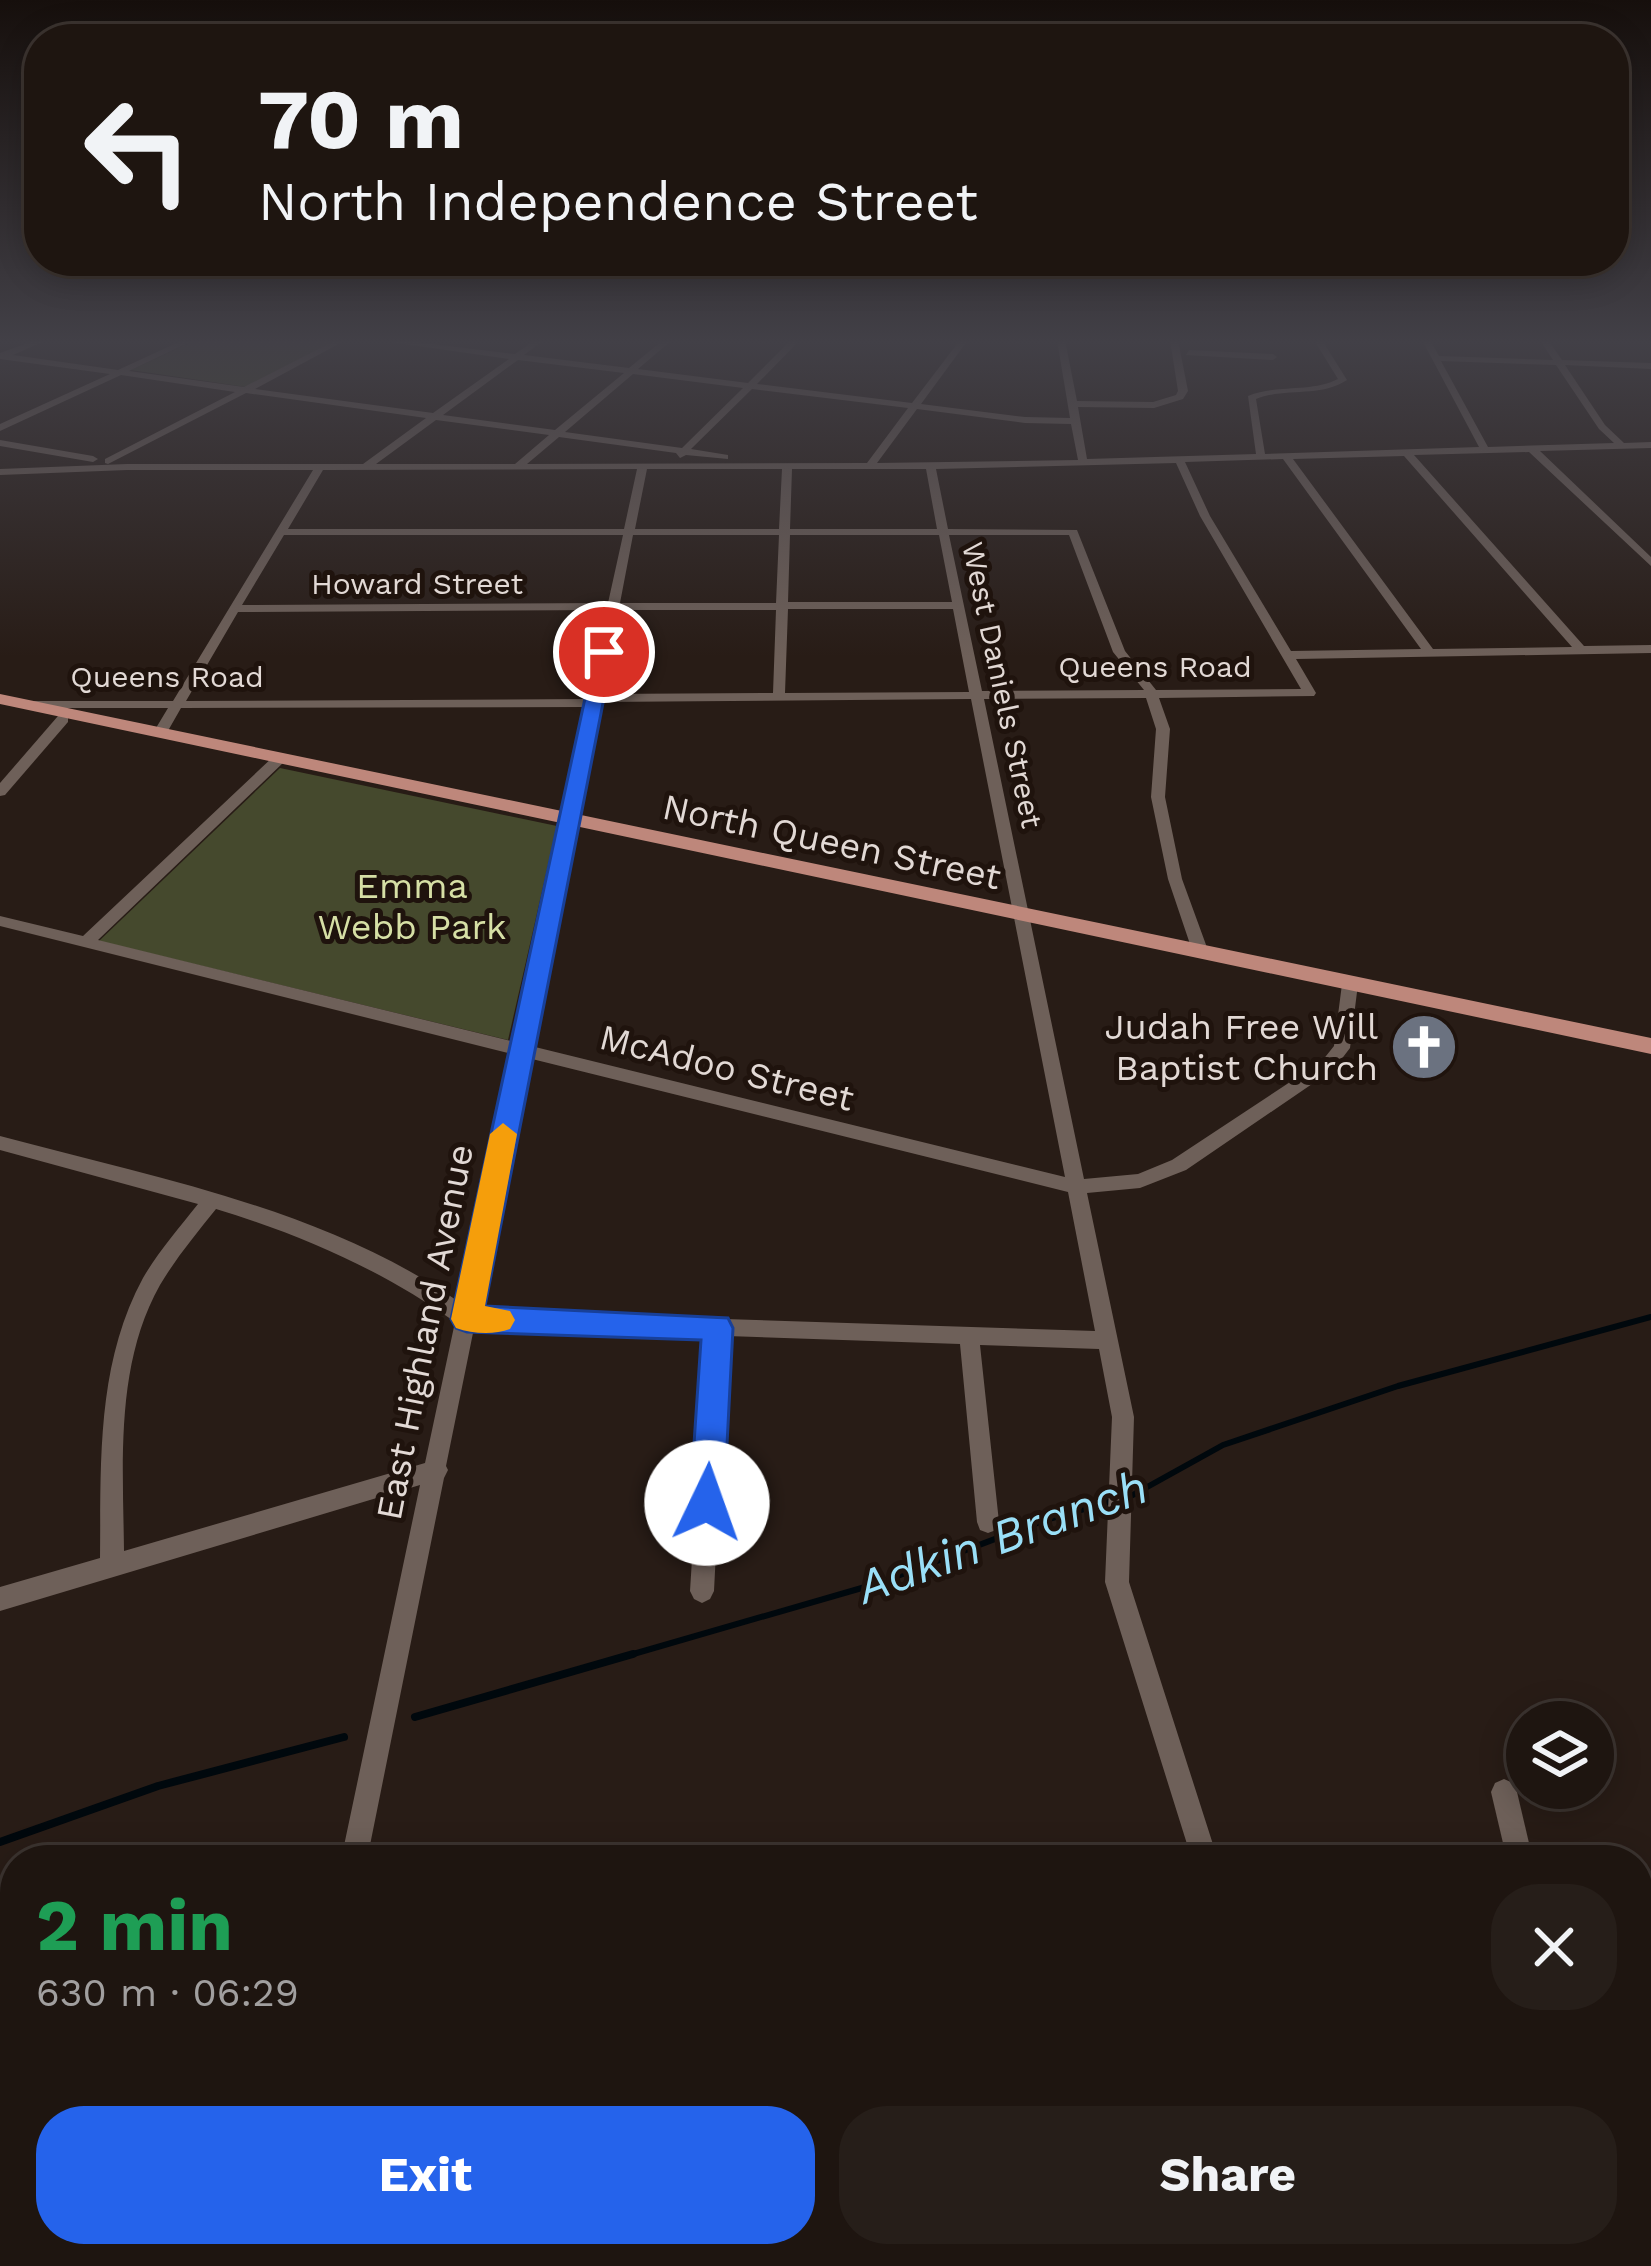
<!DOCTYPE html>
<html lang="en">
<head>
<meta charset="utf-8">
<style>
  body { margin:0; font-family:"Work Sans",sans-serif; background:#261e19; color:#f1f3f6; height:100vh; display:flex; flex-direction:column; font-size:45px; white-space:nowrap }
  * { box-sizing:border-box; margin:0 }
  p { font-size:39px; color:#a19f9f }
  .icon { flex:none; width:66px; height:66px; fill:none; stroke:currentColor; stroke-width:2; stroke-linecap:round; stroke-linejoin:round }
  .map { position:relative; flex:1; overflow:hidden }
  .sheet { position:absolute; left:0px; top:1845px; width:1653px; height:423px; display:flex; flex-direction:column; background:#1e1510; border-radius:48px 48px 0 0; box-shadow:0 6px 30px #0003,0 0 0 3px #3c3430 }
  .sheet>* { flex:none }
  .top-card { position:absolute; left:24px; top:24px; width:1605px; height:252px; border-radius:48px; box-shadow:0 6px 30px #0003,0 0 0 3px #3c3430; background:#1e1510; color:#f1f3f6; overflow:hidden }
  .fabs { position:absolute; left:1506px; top:1701px; display:grid; gap:24px }
  .fabs a { display:grid; place-items:center; width:108px; height:108px; border-radius:50%; background:#1e1510; box-shadow:0 6px 30px #0003,0 0 0 3px #3c3430; font-size:60px }
  .pin { position:absolute; display:grid; place-items:center; width:102px; height:102px; color:#fff; margin:-51px; border:6px solid #fff; border-radius:50%; box-shadow:0 3px 12px #0007 }
  .me { position:absolute; width:132px; margin:-66px; rotate:3deg; stroke-linejoin:round; filter:drop-shadow(0 0 9px #0008) }
  .turn { display:flex; align-items:center; gap:42px; height:252px; padding:0 36px; font-size:54px }
  .turn .icon { width:156px; height:156px; stroke-width:2.5 }
  .turn b { display:block; font-size:84px; line-height:102px }
  .round { display:grid; place-items:center; flex:none; width:126px; height:126px; border-radius:48px; background:#261e19 }
  .overview { display:flex; align-items:center; justify-content:space-between; height:204px; padding:0 36px }
  h1 { font-size:72px; font-weight:700; line-height:90px; color:#1e9e55 }
  .primary-button { display:flex; gap:24px; margin-top:auto; padding:24px 36px }
  .primary-button a { flex:1; height:138px; border-radius:48px; background:#2563eb; color:#fff; font-size:48px; font-weight:700; line-height:138px; text-align:center }
  .primary-button a+a { background:#261e19; color:#f1f3f6 }
  .map>svg:first-child { display:block }
</style>
</head>
<body>
<div class="map">
<svg width="1651" height="2266" viewBox="0 0 1651 2266">
  <rect width="100%" height="100%" fill="#281c16"/>
  <g fill="#45492d">
    <path d="M196,340H336L246,387L131,370Z"/>
    <path d="M280,768L557,826L508,1040L99,941Z"/>
  </g>
  <g fill="none" stroke-linecap="round" stroke-linejoin="round">
    <g stroke="#00080d" stroke-width="6">
      <path d="M1131,1496L1223,1445L1398,1386L1651,1317"/>
      <path d="M623,1657L879,1583L1045,1520L1109,1502"/>
    </g>
    <g stroke="#00080d" stroke-width="8">
      <path d="M415,1717L633,1654"/>
      <path d="M0,1842L158,1786L344,1737"/>
    </g>
    <g fill="#6e6059" fill-rule="evenodd">
      <path d="M36,340H47L13,355L118,370L183,340H194L129,371L244,387L336,340H346L255,389L433,413L509,359L376,340H400L515,354L535,340H544L524,355L629,368L663,340H672L638,369L748,383L791,340H800L757,384L912,403L960,340H968L921,404L1025,417L1070,418L1057,340H1065L1077,401L1153,402L1176,395L1178,391L1170,340H1178L1188,391L1183,399L1154,408L1078,407L1087,459L1256,454L1248,396C1277,384 1310,393 1338,379L1314,340H1322L1347,380C1320,398 1286,387 1256,399L1265,454L1479,447L1422,340H1430L1439,356L1553,360L1540,340H1548L1562,360L1651,363V369L1565,365L1605,425L1624,443L1651,442V448L1540,451L1651,557V566L1529,452L1414,455L1584,646L1651,645V653L1296,659L1316,693L1314,696L1159,698L1170,729L1165,797L1182,879L1209,953L1207,957H1195L1193,953L1168,879L1151,797L1156,729L1146,698L984,699L1084,1179L1138,1174L1172,1160L1322,1061L1334,1046L1342,984L1350,978L1358,984L1350,1048L1334,1069L1186,1170L1140,1188L1087,1193L1134,1417L1129,1582L1218,1860H1192L1105,1582L1112,1417L1099,1349L980,1345L999,1522L996,1530L988,1533L980,1530L977,1522L960,1344L727,1336L714,1591L710,1599L702,1603L694,1599L690,1591L706,1336L474,1328L446,1466L448,1470L444,1478L367,1860H341L420,1485L0,1611V1587L100,1558C101,1463 96,1365 143,1278C158,1252 179,1228 198,1204L0,1150V1136C156,1178 325,1209 459,1302L512,1054L0,926V916L83,936L275,755L280,754L287,758L285,761L98,940L515,1042L586,707L181,708L165,736L160,737L153,733L168,708H25V702L30,701H173L313,470H127L0,475V469L127,464H363L426,418L246,393L108,464L105,463V459L235,392L121,375L0,431V424L110,374L0,359V353ZM518,360L624,373L555,430L443,415ZM1441,361L1556,365L1599,429L1614,443L1488,447ZM633,374L743,388L682,448L565,432ZM752,389L908,408L867,463L527,464L559,437L676,453L680,458L686,455L728,459V455L691,449ZM917,409L1025,423L1071,424L1078,460L877,463ZM436,420L549,435L515,464H376ZM1404,456L1572,647L1433,649L1293,459ZM1283,459L1421,649L1291,651L1210,516L1185,462ZM1176,463L1200,516L1301,689L1156,690L1125,651L1077,530L948,529L936,469ZM637,469L624,529H288L323,470ZM647,469H782L779,529H635ZM792,469H926L937,529H790ZM284,535H623L608,603L242,605ZM633,535H779L776,603H620ZM790,535H939L952,602H788ZM949,535H1069L1113,652L1144,690L982,691ZM788,609H953L969,692L785,693ZM606,610L588,699L186,701L238,612ZM618,610H776L773,693L601,694ZM971,699L1065,1177L531,1046L600,702ZM528,1058L1068,1192L1095,1331L478,1311ZM216,1209C302,1235 382,1270 455,1322L425,1463L124,1551C123,1463 115,1365 160,1285C176,1258 196,1234 216,1209Z"/>
      <path d="M1189,350L1273,354L1277,357L1273,360L1186,355Z"/>
      <path d="M0,440L93,456L98,459L93,462L0,446Z"/>
      <path d="M63,715L68,716V722L5,795L0,796V783L58,716Z"/>
      <path d="M1504,1779L1513,1783L1517,1792L1533,1860H1507L1491,1792L1495,1783Z"/>
      <path d="M1638,2041L1651,2043V2073L1638,2071Z"/>
      <path d="M255,2253H287L284,2266H252Z"/>
      <path d="M855,2253H887L886,2266H854Z"/>
      <path d="M1556,2253H1588L1591,2266H1559Z"/>
    </g>
    <path fill="#be877b" fill-rule="evenodd" d="M0,694L1651,1038V1054L0,704Z"/>
  </g>
  <linearGradient id="sky" x2="0" y2="1"><stop stop-color="#160f0c"/><stop offset="0.52" stop-color="#424047"/><stop offset="1" stop-color="#424047" stop-opacity="0"/></linearGradient>
  <rect width="1651" height="657" fill="url(#sky)"/>
  <path fill="#2563eb" stroke="#184099" stroke-width="3" d="M604,647L613,652L485,1306L728,1318L733,1328L724,1503L719,1515L707,1520L695,1515L690,1503L701,1340L467,1332L456,1328L451,1319L595,652Z"/>
  <path fill="#f59e0b" d="M503,1123L517,1134L485,1306L510,1311L515,1320L510,1329C494,1335 473,1334 456,1328L451,1319L490,1134Z"/>
  <defs>
    <symbol id="church-disc" viewBox="-11 -11 22 22"><circle r="9.5" fill="#6b7280" stroke="#1f130d"/><path d="M-1.2-6h2.4v3.5h3.3v2.4h-3.3V6h-2.4V-.1h-3.3v-2.4h3.3Z" fill="#fff"/></symbol>
  </defs>
  <g fill-rule="evenodd">
    <use href="#church-disc" x="1386" y="1009" width="76" height="76"/>
  </g>
  <g text-anchor="middle" stroke-width="10" stroke-linejoin="round" paint-order="stroke">
    <g font-size="30" fill="#e2d9d5" stroke="#1f130d">
      <text x="417" y="594">Howard Street</text>
      <text x="1155" y="677">Queens Road</text>
      <text x="167" y="687">Queens Road</text>
      <text transform="translate(1002 685) rotate(78)" y="10">West Daniels Street</text>
    </g>
    <g font-size="36" fill="#e2d9d5" stroke="#1f130d">
      <text transform="translate(832 841) rotate(12)" y="13">North Queen Street</text>
      <text transform="translate(727 1067) rotate(14)" y="13">McAdoo Street</text>
      <text transform="translate(424 1332) rotate(-79)" y="13">East Highland Avenue</text>
    </g>
    <g font-size="36" fill="#d6dfa5" stroke="#1f130d">
      <text x="412" y="898">Emma<tspan x="412" dy="41">Webb Park</tspan></text>
    </g>
    <g font-size="36" fill="#e2d9d5" stroke="#1f130d" text-anchor="end">
      <text x="1378" y="1039">Judah Free Will<tspan x="1378" dy="41">Baptist Church</tspan></text>
    </g>
    <g font-size="48" font-style="italic" fill="#9adff7" stroke="#1f130d">
      <text transform="translate(1002 1536) rotate(-20)" y="17">Adkin Branch</text>
    </g>
  </g>
</svg>
<div class="fabs">
<a><svg class="icon" aria-label="layers" viewBox="0 0 24 24"><path d="M12 4l9 5-9 5-9-5zM3 14l9 5 9-5"/></svg></a>
</div>
<div class="pin" style="left:604px;top:652px;background:#d93025"><svg class="icon" aria-label="arrive" viewBox="0 0 24 24"><path d="M6 21V4h12l-3 4 3 4H6"/></svg></div>
<svg class="me" style="left:707px;top:1503px" viewBox="-20 -20 40 40"><circle r="19" fill="#fff"/><path d="M0-13L10 11 0 6-10 11z" fill="#2563eb"/></svg>
<div class="top-card">
<div class="turn"><svg class="icon" aria-label="left" viewBox="0 0 24 24"><path d="M17 20v-9H6M10 6l-5 5 5 5"/></svg><div><b>70 m</b>North Independence Street</div></div>
</div>
<section class="sheet">
<div class="overview"><div><h1>2 min</h1><p>630 m · 06:29</p></div><a class="round"><svg class="icon" aria-label="close" viewBox="0 0 24 24"><path d="M6 6l12 12M18 6L6 18"/></svg></a></div>
<div class="primary-button"><a>Exit</a><a>Share</a></div>
</section>
</div>
</body>
</html>
